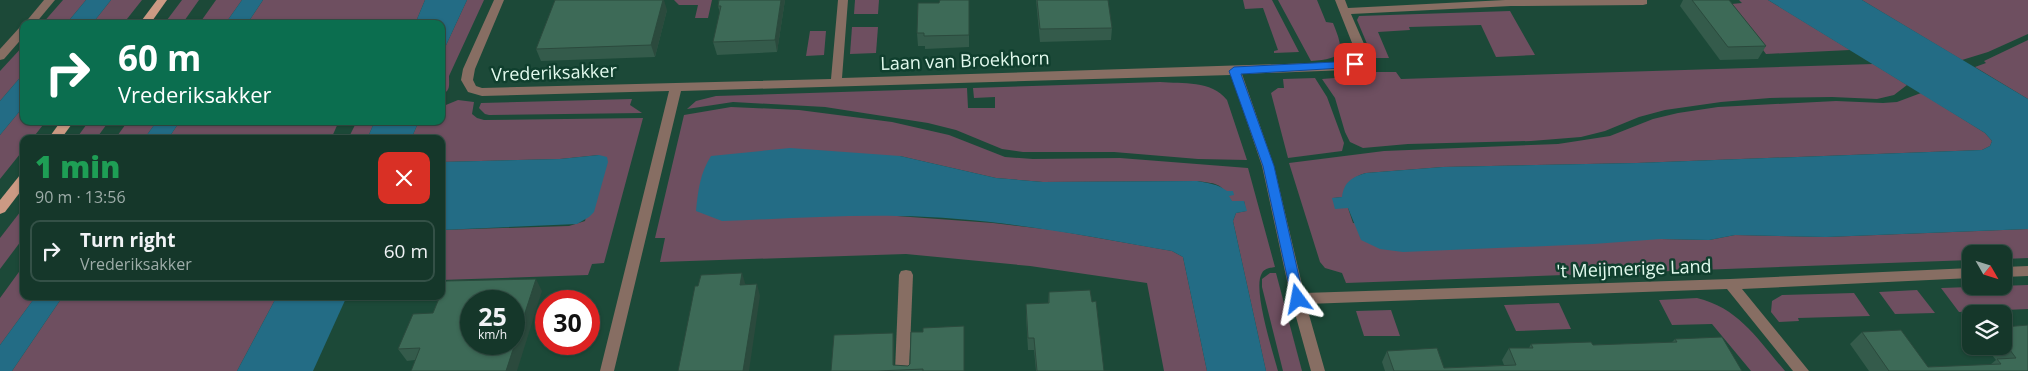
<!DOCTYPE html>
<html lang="en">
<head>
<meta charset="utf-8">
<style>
  body { margin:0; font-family:"Open Sans",sans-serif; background:#1e3f32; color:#f1f3f6; height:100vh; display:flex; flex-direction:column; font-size:19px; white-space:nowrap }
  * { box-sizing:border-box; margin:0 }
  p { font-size:16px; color:#9daca8 }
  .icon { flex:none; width:28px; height:28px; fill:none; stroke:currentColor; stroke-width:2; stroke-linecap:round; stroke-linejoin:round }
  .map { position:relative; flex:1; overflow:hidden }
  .panel { position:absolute; left:20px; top:135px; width:425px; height:165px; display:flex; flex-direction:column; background:#15372a; border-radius:10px; box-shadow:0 1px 4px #0004,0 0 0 1px #345147 }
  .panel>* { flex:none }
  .guide { position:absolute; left:20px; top:20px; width:425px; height:105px; border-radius:10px; box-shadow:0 1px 4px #0004,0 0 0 1px #345147; background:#0b6e4f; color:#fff; overflow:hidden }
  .needle { width:32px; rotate:129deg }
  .tools { position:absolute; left:1962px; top:245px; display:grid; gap:10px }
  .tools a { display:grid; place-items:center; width:50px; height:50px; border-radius:10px; background:#15372a; box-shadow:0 1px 4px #0004,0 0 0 1px #345147; font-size:25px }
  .speed { position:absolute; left:460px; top:290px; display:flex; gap:10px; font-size:25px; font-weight:700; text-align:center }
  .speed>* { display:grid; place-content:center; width:65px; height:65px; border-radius:50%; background:#15372a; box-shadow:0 1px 4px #0004,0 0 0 1px #345147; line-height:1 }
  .speed small { font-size:12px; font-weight:400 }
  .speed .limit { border:8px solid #d22; background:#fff; color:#111 }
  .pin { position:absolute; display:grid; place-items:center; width:42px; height:42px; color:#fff; margin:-21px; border-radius:10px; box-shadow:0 2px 8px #0006 }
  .me { position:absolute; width:55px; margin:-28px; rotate:347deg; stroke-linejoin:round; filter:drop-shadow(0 0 4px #0008) }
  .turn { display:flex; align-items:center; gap:18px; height:105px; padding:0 15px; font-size:22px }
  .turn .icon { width:65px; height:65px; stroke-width:2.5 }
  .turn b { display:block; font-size:35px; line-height:42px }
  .round { display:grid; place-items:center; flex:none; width:52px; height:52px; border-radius:10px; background:#1e3f32 }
  .headline { display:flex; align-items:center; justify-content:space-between; height:85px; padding:0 15px }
  h1 { font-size:30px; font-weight:800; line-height:38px; color:#1e9e55 }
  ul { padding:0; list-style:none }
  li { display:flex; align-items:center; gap:15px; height:62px; margin:0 10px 8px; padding:0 5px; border:2px solid #345147; border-radius:10px }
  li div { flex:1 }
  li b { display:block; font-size:19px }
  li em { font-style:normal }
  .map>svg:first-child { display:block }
</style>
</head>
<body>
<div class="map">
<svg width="2028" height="371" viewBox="0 0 2028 371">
  <rect width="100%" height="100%" fill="#1c4938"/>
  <g fill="#6e4f60">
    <path d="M63,0H86L66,24H42Z"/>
    <path d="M111,0H142L123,24H92Z"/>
    <path d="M182,0H199L182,24H164Z"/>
    <path d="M216,0H242L225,24H199Z"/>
    <path d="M263,0H425L415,24H247Z"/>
    <path d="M467,0H484L449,76C449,85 451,91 441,95V56Z"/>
    <path d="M674,0H712L708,18H695L698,5H679Z"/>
    <path d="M855,0H879L878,14H854Z"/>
    <path d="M1243,0H1272L1299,52L1274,53V51L1278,50L1263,8L1245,9Z"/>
    <path d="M1278,0H1317L1326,22L1333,23C1345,52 1344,59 1311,61Z"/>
    <path d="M1739,0H1768L1850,50L1766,54L1739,17L1721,5L1742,3Z"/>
    <path d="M1862,0H2028V34L1988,52L1962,60Z"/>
    <path d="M1510,11L1535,55L1496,57L1481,25L1409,27L1410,30L1378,32L1389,58H1373L1357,20L1359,16Z"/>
    <path d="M852,27H878L876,53L850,54Z"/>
    <path d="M810,31H826L824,55L806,56Z"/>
    <path d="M2028,40V99L1975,67L1986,63L1984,61Z"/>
    <path d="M24,45V73L0,101V71Z"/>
    <path d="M1873,64L1907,85L1894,95L1877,99L1832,97L1770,98L1721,102L1665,110L1639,117L1605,131L1581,137L1531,141L1408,144L1363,148L1350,142L1345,132L1335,98L1322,79L1360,76L1371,72H1396L1401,79Z"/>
    <path d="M1315,78L1327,97L1344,143L1342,151L1288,158L1271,93L1278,88H1284L1283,79Z"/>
    <path d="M1160,82C1183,84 1211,80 1227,100L1247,160L1198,159L1114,152H1023L1002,149L956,130L928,123L825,107L733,102L687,109L696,101L716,96L967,88L968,108H995V97L974,98L973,88Z"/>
    <path d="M1921,93L1985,133L1992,141L1990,146L1982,150L1637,163L1443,167L1366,173C1354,176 1344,184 1343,197L1333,198L1348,208L1353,223L1661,239L1709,240L1735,235L1826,237L2028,229V258L2004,259V254H1971V260L1346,283L1342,273L1325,268L1320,262L1289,163L1384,151L1558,144L1610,136L1653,119L1678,113L1718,107L1836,101L1883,103L1897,102Z"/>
    <path d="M632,99L630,105L642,113L489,115L485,114L479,108L481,103Z"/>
    <path d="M458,100L474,102L472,114L477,118L484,120L643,118L604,263L592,264L588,275L441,280V230L569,226L585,221L599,155L560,159L441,162V139H411L419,121H441V107Z"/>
    <path d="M24,106V121H46L32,139H24V149L0,179V135Z"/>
    <path d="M731,107L799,110L892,122L949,135L1005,157L1033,159L1120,158L1248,168L1275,267C1270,268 1265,268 1262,273C1252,288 1273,352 1278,371H1266L1233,221L1236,213L1246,211L1244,201L1232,202C1220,183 1220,184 1197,181L1043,182L996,178L900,156L897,216L993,223L1053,230L1172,251L1183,257L1207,371H1164L1147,283L1030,266L906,254L660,262L665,238H655L684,115Z"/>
    <path d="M89,121H109L96,139H76Z"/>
    <path d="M128,121H157L144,139H115Z"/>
    <path d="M180,121H339L331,139H168Z"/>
    <path d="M357,121H375L367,139H348Z"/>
    <path d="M24,207V237L0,269V238Z"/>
    <path d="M24,265V296H36L0,345V298Z"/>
    <path d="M1270,273H1276L1302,371H1283L1262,287V279Z"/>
    <path d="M2028,285V309L1959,312L1941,288Z"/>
    <path d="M1917,290L1935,313L1895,314L1879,292Z"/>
    <path d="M1854,293L1870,316L1798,318L1799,321L1779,322L1771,312L1772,301L1782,295Z"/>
    <path d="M63,296H277L237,371H12Z"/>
    <path d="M1697,298C1739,308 1758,340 1785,371H1751L1712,324L1672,325L1659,300Z"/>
    <path d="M1559,303L1571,329L1516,331L1504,305Z"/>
    <path d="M1391,310L1400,336H1364L1356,311Z"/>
  </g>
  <g fill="#236c85">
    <path d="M86,0H111L92,24H66Z"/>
    <path d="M242,0H263L247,24H225Z"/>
    <path d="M425,0H467L441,56V24H415Z"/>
    <path d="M1768,0H1862L2028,99V229L1826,237L1735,235L1709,240L1661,239L1593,244L1403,252L1380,249L1361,240L1348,208L1335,209L1332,198L1342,197C1344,182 1352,177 1366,173L1443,167L1637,163L1982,150L1990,146L1992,141L1985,133Z"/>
    <path d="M24,73V106L0,135V101Z"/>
    <path d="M157,121H180L168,139H144Z"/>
    <path d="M375,121H419L411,139H367Z"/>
    <path d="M790,148L900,156L996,178L1043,182L1197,181C1208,183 1218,184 1227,191H1233L1234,195L1229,196L1232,201H1244L1247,211L1236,213L1233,221L1266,371H1207L1183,257L1172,251C1082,235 990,217 897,216C839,215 781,219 722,221L696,211C698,191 700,173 711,156Z"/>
    <path d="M599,155L607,157L608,162L594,212L589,217L577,224L441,230V162L560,159Z"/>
    <path d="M36,296H63L12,371H0V345Z"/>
    <path d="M277,296H347L313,371H237Z"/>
  </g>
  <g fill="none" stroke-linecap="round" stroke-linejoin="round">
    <g fill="#876e63" fill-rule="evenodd">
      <path d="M44,0H55L35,24H24Z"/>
      <path d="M494,0H504L475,69L473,80L476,86L482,88L831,79L838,0H848L842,78L1346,62L1355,60L1356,53L1335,0H1345L1348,8L1505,0H1647V4L1643,5L1511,6L1351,14L1368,53L1364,65L1347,70L1242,74L1274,166L1304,293L1730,279L1971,268V278L1742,289L1809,371H1793L1727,289L1306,304L1325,371H1311L1291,299L1262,166L1231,75L681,91L614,371H600L669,91L482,96L468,92L461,80L463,69Z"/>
      <path d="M24,26V36L4,59L0,60V49L20,27Z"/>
      <path d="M2028,266V276L2004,277V267Z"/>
      <path d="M906,270L911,271L913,275L909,371H895L899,275L901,271Z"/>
    </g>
    <g fill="#cc9a84" fill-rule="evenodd">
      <path d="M157,0H167L150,24H139Z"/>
      <path d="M61,121H74L61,139H48Z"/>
      <path d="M24,174V187L5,212L0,214V200L20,175Z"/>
    </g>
  </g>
  <g fill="#345b4b">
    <path d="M719,0H785L777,52L717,55L713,42L720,13L718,6Z"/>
    <path d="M940,0H969V47L925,49V46H918L917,33L939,3Z"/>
    <path d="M1036,0H1108L1112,28L1111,40L1040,42Z"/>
    <path d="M1683,0H1729L1766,46L1758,59L1720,60L1680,6Z"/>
    <path d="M667,10L655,57L541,61L536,49Z"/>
    <path d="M542,291L415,360L407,361L398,349L433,313Z"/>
    <path d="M1049,292L1104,371H1110H1036L1034,350H1028L1026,316V304L1048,303Z"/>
    <path d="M2004,327L2028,371H1869L1850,344L1862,332L1928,367L1990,365L1996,360L1985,346H2004Z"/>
    <path d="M1675,339L1742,371H1385L1382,362L1387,351L1444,368L1504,365L1502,360L1509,348H1529L1531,344L1593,345L1672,342Z"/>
    <path d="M894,340V365L965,371H831Z"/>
  </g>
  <g fill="#2b4a3d">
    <path d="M663,0H664L667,10L655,57L651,45Z"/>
    <path d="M781,0H785L777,52L775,40Z"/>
    <path d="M742,273L746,286L740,285Z"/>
    <path d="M536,279L542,291L517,371H506Z"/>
    <path d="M757,284L760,296L749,371H743Z"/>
    <path d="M893,333L894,340V371L893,365Z"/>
  </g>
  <g fill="#3d6a57" stroke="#2b4a3d" fill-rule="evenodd">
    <path d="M555,0H663L651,45L536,49Z"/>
    <path d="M719,0H781L775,40L713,42L721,6H718Z"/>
    <path d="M940,0H969V35L924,36V33H917L918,3H939Z"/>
    <path d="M1037,0H1108L1112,28L1040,29Z"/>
    <path d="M1692,0H1729L1766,46L1728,47Z"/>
    <path d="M742,273L740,285L757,284L743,371H745H678L695,286H698L701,275Z"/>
    <path d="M536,279L506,371H411L420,348L398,349L413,314L433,313L440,296H441V293L446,281ZM471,301H514V344H471Z"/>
    <path d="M1090,290L1092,302L1096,301L1104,371H1110H1037L1034,338H1028L1026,304L1049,303V292Z"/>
    <path d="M2028,325V371H1889L1862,332L1901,330L1928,367L2001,364L1997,359L2016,358L2004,342V327Z"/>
    <path d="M964,326V371H923V369L878,371H831L834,335L893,333V365L908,366L910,364L911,332H923V328Z"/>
    <path d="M1722,337L1742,371H1394L1387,351L1437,348L1444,368L1516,365L1509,348H1533L1531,344L1591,342L1593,345L1677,342L1675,339Z"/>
  </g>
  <path fill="#1a73e8" stroke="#114b97" d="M1355,61L1359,62V67L1241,74L1274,166L1304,299L1302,302H1293L1292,299L1263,166L1229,71L1234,67Z"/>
  <g text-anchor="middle" stroke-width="5" stroke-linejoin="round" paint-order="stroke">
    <g font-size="18" fill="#e2faee" stroke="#103f2e">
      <text transform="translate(965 61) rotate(-2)" y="6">Laan van Broekhorn</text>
      <text transform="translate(554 73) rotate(-2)" y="6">Vrederiksakker</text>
      <text transform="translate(1634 269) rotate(-2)" y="6">'t Meijmerige Land</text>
    </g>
  </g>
</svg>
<div class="tools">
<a><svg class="needle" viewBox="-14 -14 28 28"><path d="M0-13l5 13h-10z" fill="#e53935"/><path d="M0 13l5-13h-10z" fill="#9daca8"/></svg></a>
<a><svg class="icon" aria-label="layers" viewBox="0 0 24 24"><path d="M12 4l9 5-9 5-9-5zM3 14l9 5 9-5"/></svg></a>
</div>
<div class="speed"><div>25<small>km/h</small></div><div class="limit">30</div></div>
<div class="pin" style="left:1355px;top:64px;background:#d93025"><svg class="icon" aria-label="arrive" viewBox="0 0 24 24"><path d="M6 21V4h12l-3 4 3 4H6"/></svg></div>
<svg class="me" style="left:1298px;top:299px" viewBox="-20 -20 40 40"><path d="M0-17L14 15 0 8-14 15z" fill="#1a73e8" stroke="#fff" stroke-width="4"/></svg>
<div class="guide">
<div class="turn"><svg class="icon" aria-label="right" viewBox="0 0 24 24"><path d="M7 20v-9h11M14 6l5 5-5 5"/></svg><div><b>60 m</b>Vrederiksakker</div></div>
</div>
<section class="panel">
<div class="headline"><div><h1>1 min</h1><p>90 m · 13:56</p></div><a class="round" style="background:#d93025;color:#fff"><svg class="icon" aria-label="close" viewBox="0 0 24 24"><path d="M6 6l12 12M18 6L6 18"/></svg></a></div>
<ul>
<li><svg class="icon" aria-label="right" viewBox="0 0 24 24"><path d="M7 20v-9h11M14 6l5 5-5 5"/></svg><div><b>Turn right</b><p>Vrederiksakker</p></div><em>60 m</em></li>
</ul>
</section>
</div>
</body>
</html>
